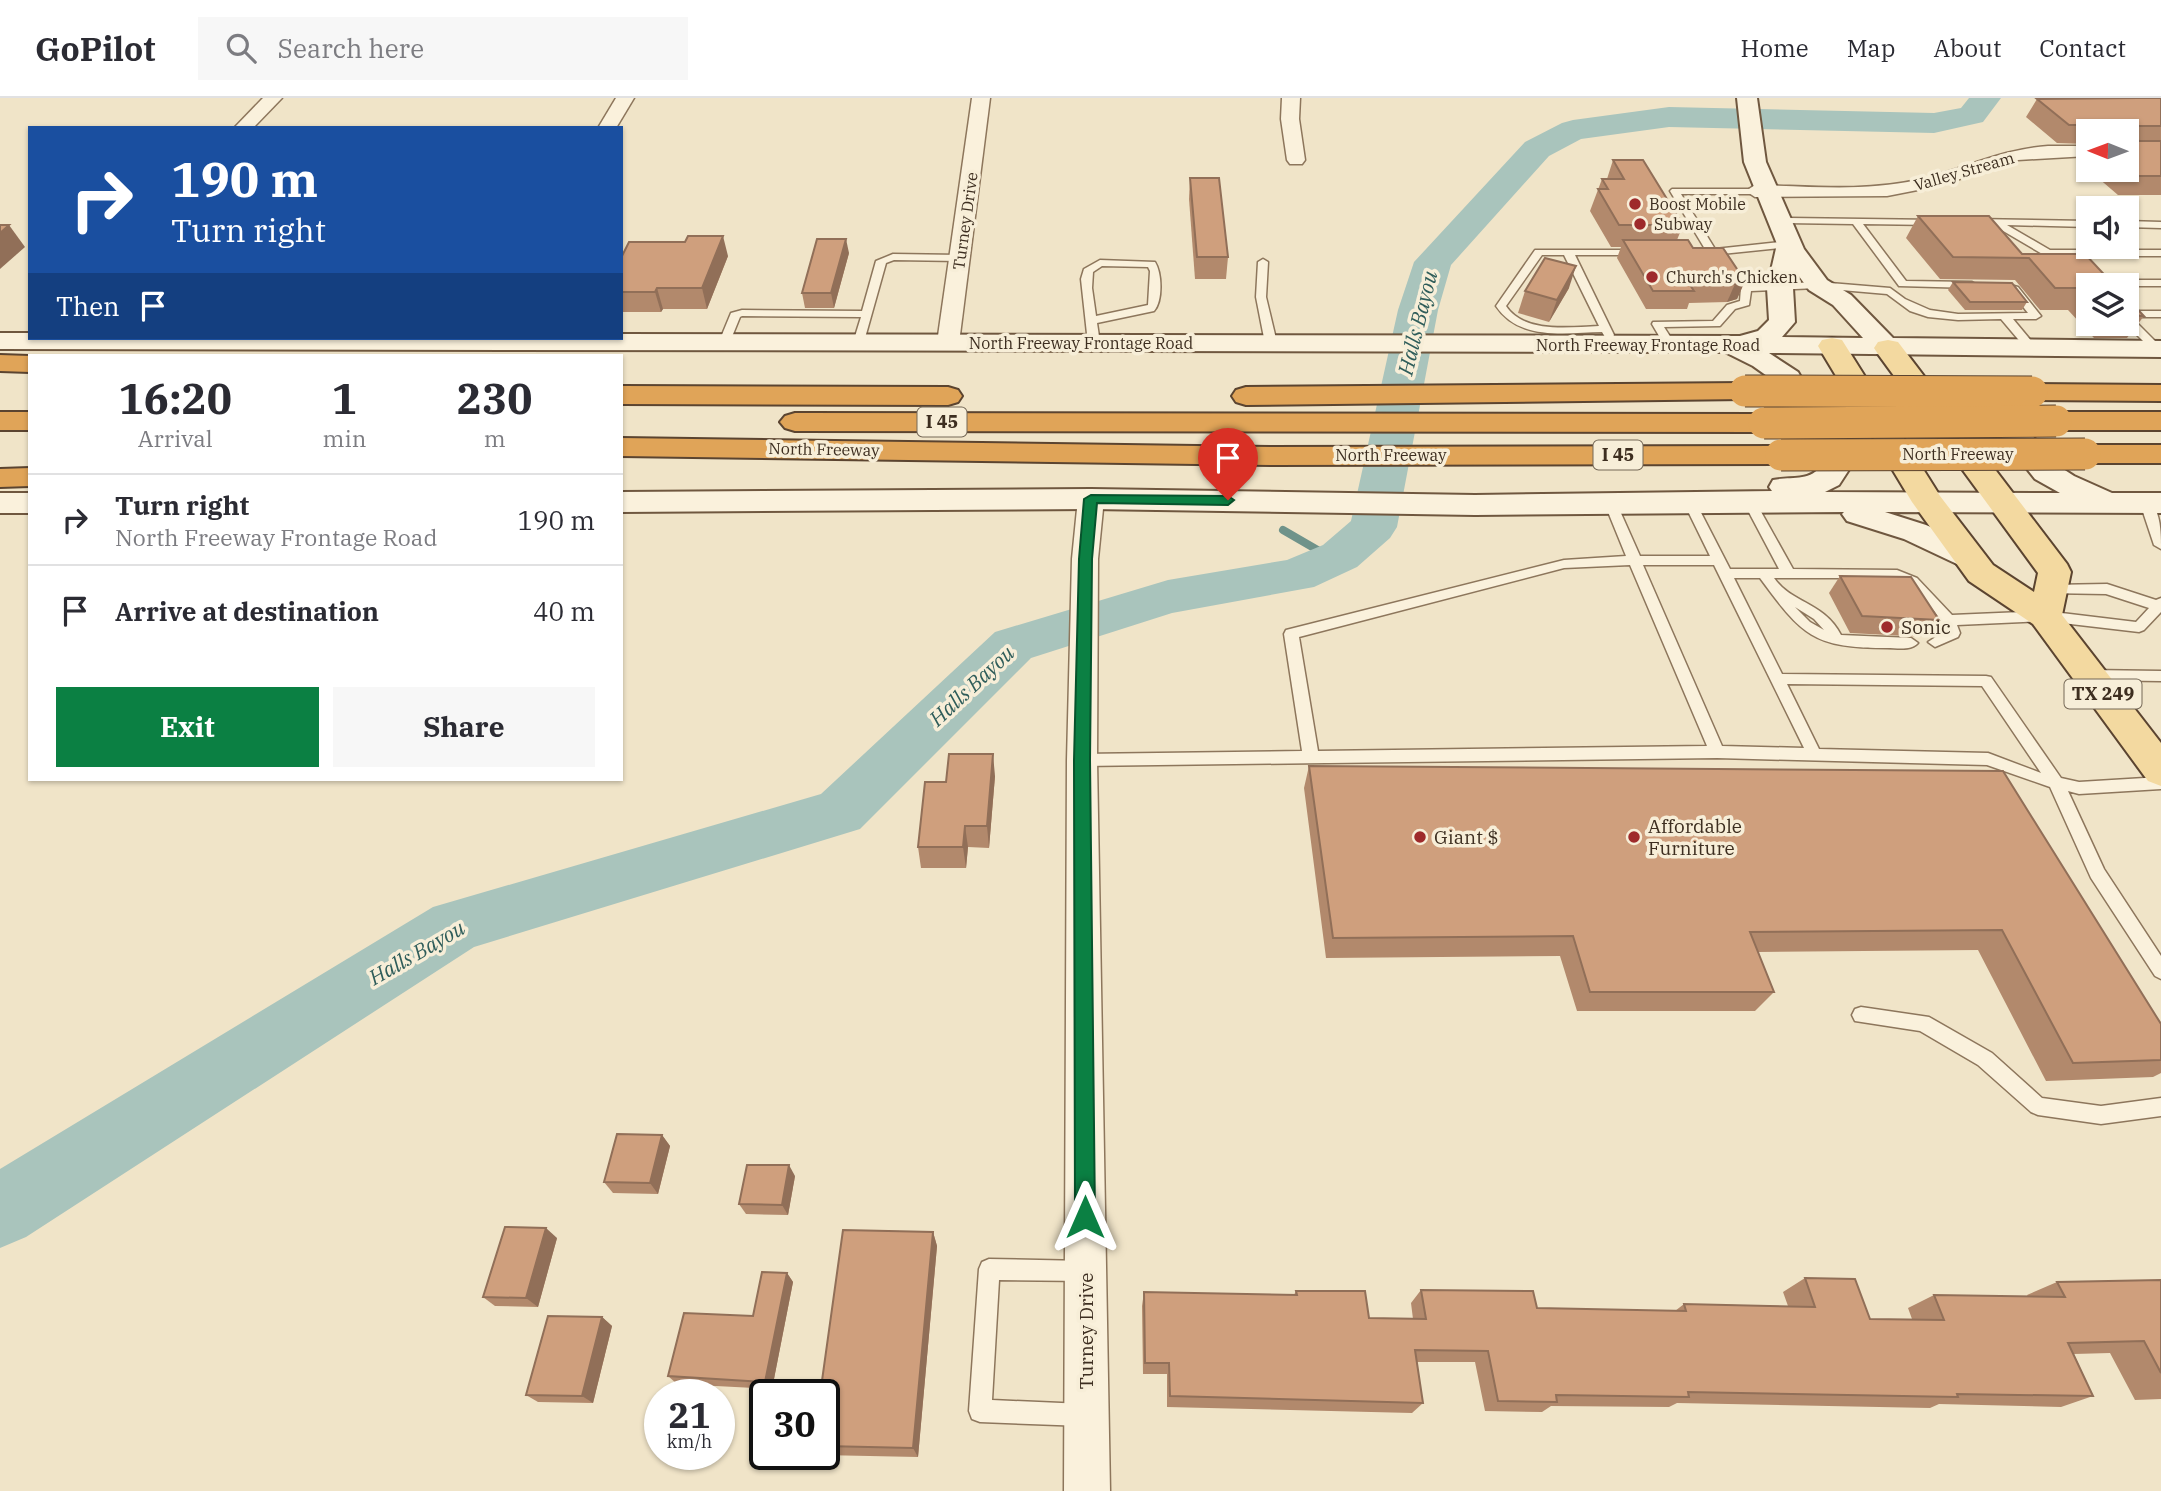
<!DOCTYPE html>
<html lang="en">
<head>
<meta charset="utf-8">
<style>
  body { margin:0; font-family:"IBM Plex Serif",serif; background:#f7f7f7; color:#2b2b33; height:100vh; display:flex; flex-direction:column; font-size:26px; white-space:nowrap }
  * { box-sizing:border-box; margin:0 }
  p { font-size:23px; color:#7c7c81 }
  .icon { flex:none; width:38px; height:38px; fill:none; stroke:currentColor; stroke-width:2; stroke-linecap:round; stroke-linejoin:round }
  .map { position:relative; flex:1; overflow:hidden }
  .drawer { position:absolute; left:28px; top:256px; width:595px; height:427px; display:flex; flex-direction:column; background:#fff; border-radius:0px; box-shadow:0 2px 5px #0004 }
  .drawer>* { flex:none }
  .hud { position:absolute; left:28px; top:28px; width:595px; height:214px; border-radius:0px; box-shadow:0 2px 5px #0004; background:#1a4fa0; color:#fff; overflow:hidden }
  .needle { width:46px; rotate:271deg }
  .tools { position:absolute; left:2076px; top:21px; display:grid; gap:14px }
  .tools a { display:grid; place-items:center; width:63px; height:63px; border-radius:0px; background:#fff; box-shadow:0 2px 5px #0004; font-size:35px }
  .speed { position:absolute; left:644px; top:1281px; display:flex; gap:14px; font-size:35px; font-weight:700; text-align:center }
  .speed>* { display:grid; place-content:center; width:91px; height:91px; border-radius:50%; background:#fff; box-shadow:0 2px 5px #0004; line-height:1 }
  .speed small { font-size:18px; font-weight:400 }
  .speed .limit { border:4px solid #111; border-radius:10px; background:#fff; color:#111 }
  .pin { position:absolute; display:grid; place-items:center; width:60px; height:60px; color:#fff; margin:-72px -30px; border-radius:50% 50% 50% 0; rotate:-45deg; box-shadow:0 0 7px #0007 }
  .pin .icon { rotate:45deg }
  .me { position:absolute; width:77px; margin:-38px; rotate:0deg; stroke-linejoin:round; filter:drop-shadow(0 0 5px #0008) }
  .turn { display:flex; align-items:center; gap:24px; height:147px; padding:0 28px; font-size:32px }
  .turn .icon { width:91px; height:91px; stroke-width:2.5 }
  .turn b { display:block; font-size:49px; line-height:60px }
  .then { display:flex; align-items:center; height:66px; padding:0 28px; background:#0003; gap:14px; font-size:26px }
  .eta { display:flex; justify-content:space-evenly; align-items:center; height:119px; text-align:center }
  .eta b { font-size:42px; font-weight:700; line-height:49px }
  .cta { display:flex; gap:14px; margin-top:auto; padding:14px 28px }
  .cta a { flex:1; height:80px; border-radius:0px; background:#0b8043; color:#fff; font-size:28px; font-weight:700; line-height:80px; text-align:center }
  .cta a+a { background:#f7f7f7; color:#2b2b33 }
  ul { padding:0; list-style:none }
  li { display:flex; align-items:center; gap:21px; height:91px; padding:0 28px; border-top:2px solid #e1e1e2 }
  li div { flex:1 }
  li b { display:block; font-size:26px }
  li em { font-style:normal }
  header { display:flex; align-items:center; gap:42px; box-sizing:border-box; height:98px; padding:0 35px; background:#fff; border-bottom:2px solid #e1e1e2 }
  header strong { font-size:33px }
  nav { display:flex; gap:38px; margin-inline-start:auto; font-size:24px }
  .search { width:490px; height:63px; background:#f7f7f7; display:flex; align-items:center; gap:18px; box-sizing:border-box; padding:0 24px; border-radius:0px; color:#7c7c81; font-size:26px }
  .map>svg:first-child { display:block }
</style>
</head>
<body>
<header>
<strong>GoPilot</strong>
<div class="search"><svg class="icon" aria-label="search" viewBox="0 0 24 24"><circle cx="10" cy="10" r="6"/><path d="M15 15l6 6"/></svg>Search here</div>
<nav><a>Home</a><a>Map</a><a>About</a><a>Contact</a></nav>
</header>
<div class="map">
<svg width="2161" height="1393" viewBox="0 0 2161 1393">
  <rect width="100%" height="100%" fill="#f0e4c8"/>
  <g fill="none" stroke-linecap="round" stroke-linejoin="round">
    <path stroke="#6f938a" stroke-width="8" d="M1283,432L1333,461"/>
    <path fill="#a9c4bc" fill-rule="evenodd" d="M1969,0H2001L1983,24L1934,35L1669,29L1581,41L1549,58L1451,167L1438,212L1397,429L1390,440L1357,469L1314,489L1172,515L1031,560L860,731L474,849L26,1139L0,1150V1071L433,809L821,696L995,534L1168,482L1287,462L1323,447L1351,423L1398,212L1414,164L1525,44L1562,25L1573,22L1669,9L1934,15L1961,10Z"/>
    <defs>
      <g id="service">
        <path d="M1672,91H1758L1760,93L1755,96H1681L1715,151L1789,143L1794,146L1789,149L1712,157L1692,156V152L1705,151L1670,93Z"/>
        <path d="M1789,120L1937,122L1939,124L1934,127L1863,126L1906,183L1972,184L1977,187L1972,190L1899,188L1853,126L1786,125V121Z"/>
        <path d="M1974,121L2088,123V129L2007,127L2050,152H2161V158H2060L2081,170L2094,182H2161V188H2088L2073,174L1993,127L1971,126L1969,124Z"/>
        <path d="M2126,123L2161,124V130L2126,129Z"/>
        <path d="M1535,152H1642L1643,154L1638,157H1575L1614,237L1613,239H1605L1602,234C1565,235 1519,243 1496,208ZM1542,157H1564L1599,228C1569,229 1525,236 1506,208Z"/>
        <path d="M893,156L960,157L965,160L960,163L894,162L886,165L863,247L853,245L861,219L742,218L740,219L729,246L719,244L731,215L742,212L862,213L876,163Z"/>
        <path d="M1263,161L1268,164L1266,199L1277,245L1271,248L1265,245L1256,199L1258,164Z"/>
        <path d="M1100,162L1155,164C1162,175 1163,203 1154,213L1097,225L1100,245L1094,248L1088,245L1081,181L1084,171ZM1102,168L1148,169L1150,173L1148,207L1096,218L1092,190L1093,174Z"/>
        <path d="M1741,180L1749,187L1818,184L1890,190L1905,201L1930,212L1958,216L2028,215L2009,191L2014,188L2018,189L2041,218L2036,221H2013L2038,251L2028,253L2001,221L1958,222L1928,219L1910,213L1887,196L1818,190L1751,193L1749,207L1735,211L1720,228L1664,229L1675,246L1665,248L1652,226L1653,224L1713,223L1727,207L1740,203L1741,190L1736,183Z"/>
        <path d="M2126,213H2161V219H2131L2161,249V253H2153L2126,226Z"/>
        <path d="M1689,399L1695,403L1730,471H1779L1743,403L1749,399L1755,403L1793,471L1897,472L1917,480L1952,517L2045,513L2136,524L2149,510L2106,496L2046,495L2044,492L2051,487L2107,486L2156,502L2161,500V514L2144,532L2139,534L2045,523L1957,527L1960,535L1958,539L1935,549L1928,544L1945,533C1939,511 1911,488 1891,480H1774C1792,506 1824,504 1841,537L1911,540L1918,545C1911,553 1897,550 1887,550C1813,550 1802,537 1760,480H1734L1782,576L1986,578L1991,579L2061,680L2079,684L2161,679V691L2079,696L2068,693L2104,771L2161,858V881L2155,878L2091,780L2050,689L1987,667L1717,660L1082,668L1074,662L1082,656L1302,653L1284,536L1286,532L1564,462L1626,458L1604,404L1610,400L1616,404L1640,458H1710L1683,403ZM1630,467L1707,648L1318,653L1299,539L1564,470ZM1643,467H1714L1804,650L1722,648ZM1795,509L1814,521L1824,532L1810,524ZM1787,586L1982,588L2041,675L1988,655L1819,651Z"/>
        <path d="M2146,401C2161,408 2161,436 2161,451L2154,447L2140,405Z"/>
        <path d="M2089,572L2161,573V583L2089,582L2082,577Z"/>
        <path d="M1861,909L1929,919L1992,955L2042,1000L2101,1008L2161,1000V1018L2101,1026L2038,1017L2031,1014L1978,967L1920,933L1855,923L1852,917L1855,911Z"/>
        <path d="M989,1161L1086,1163L1093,1166L1096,1173L1093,1180L1086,1183L999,1182L992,1302L1084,1306L1092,1309L1095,1317L1092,1325L1084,1328L980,1324L972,1321L969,1313L979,1171L982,1164Z"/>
      </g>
      <g id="minor">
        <path d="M263,0H282L253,30H234Z"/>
        <path d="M616,0H634L616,30H598Z"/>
        <path d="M972,0H990L959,245L956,250H940L937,245Z"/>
        <path d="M1282,0H1300L1299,21L1305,62L1302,66H1290L1287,62L1281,21Z"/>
        <path d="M2048,48H2088V58L2018,62L1938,88L1887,98L1755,99L1746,93L1755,87C1808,88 1864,94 1917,82C1962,72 2001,51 2048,48Z"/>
        <path d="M1091,393L1100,395L1104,401L1098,461L1097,662L1110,1393H1064L1067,662L1072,461L1078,401L1082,395Z"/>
      </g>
      <g id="secondary">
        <path d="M1737,0H1757L1766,64L1804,151L1827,182L1851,197L1893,240L2161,243V259L1769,255L1798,274L1852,367L1839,387L1825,394L2060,395L2035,381L1974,304L1970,298L1974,292L1984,289L1994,292L2057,367L2074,378L2112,395H2161V415L1885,414L1926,427L1979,450L1984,458L1979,466L1968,469L1957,466L1904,441L1847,423L1842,416L1844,414L1475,417L1091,411L621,414V394L1091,391L1475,397L1772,393L1769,389L1773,382C1791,378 1810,384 1822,367L1777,285L1753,268L1725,254L0,251V235H30V240H621V236L1740,238L1758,233L1769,222L1767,190L1777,146L1744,64ZM1796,174L1809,192L1833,207L1863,240L1782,239L1795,224L1793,190Z"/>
        <rect x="0" y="395" width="30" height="20"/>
      </g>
      <path id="primary" d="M1832,240L1842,242L1940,398L1993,467L2034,494L2038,475L1878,256L1874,250L1878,244L1888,242L1898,244L2067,466L2071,474L2062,517L2161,645V688L2148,683L2033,526L1969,483L1912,404L1818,248L1822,242Z"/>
      <g id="motorway">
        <path d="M0,257L30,258V274L0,273Z"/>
        <path d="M1745,285L1755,287L1759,293L1755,299L1745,301L1246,307L1236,304L1232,298L1236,292L1246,289Z"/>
        <path d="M2032,286L2161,287V303L2032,302L2022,300L2018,294L2022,288Z"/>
        <path d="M621,288L948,289L958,292L962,298L958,304L948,307L621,306Z"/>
        <rect x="0" y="314" width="30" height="18"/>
        <path d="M2056,314H2161V332H2056L2046,329L2041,323L2046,317Z"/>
        <path d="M795,315L1764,316L1774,319L1779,325L1774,331L1764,334L795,333L785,330L780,324L785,318Z"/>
        <path d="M621,340L1270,349L1781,348L1792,351L1796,357L1792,363L1781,366L1270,367L621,358Z"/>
        <path d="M2085,347H2161V365H2085L2074,362L2070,356L2074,350Z"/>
        <path d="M30,370V388L0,389V371Z"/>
      </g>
    </defs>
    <use href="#service" stroke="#8d765c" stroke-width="3"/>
    <use href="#minor" stroke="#8d765c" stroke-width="3"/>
    <use href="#secondary" stroke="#6f573f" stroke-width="4"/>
    <use href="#primary" stroke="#5b4430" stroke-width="4"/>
    <use href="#motorway" stroke="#5b4430" stroke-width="4"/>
    <use href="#service" fill="#faf1dc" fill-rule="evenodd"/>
    <use href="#minor" fill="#faf1dc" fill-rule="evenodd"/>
    <use href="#secondary" fill="#faf1dc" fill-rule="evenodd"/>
    <use href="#primary" fill="#f3d9a0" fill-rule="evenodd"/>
    <use href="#motorway" fill="#e0a458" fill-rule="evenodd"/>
    <defs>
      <g id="motorway-bridge">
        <path d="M1745,293L2032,294"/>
        <path d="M1764,325L2056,323"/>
        <path d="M1781,357L2085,356"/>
      </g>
    </defs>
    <use href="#motorway-bridge" stroke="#5b4430" stroke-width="33" stroke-linecap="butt"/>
    <use href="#motorway-bridge" stroke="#e0a458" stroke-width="31"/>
  </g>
  <g fill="#b2896c" fill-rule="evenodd">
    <path d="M2161,0V97H2118L2076,61L2085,46L2057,45L2026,19L2037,1ZM2088,33H2126V72H2088Z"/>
    <path d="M1613,62L1683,127L1677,142L1693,150L1745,183L1737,201L1727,204L1689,205L1687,211H1646L1617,160L1621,149H1611L1590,113L1602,81H1607Z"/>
    <path d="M1190,80L1228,159L1226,181H1195L1189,101Z"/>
    <path d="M1918,118L2022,156L2088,187V226H2126V199L2144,218L2127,240H2094L2068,212H2040L2015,182L1940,181L1906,140Z"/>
    <path d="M849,155L834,210H805L802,195Z"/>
    <path d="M728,158L707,211H663L661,214H621V160Z"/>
    <path d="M1953,184L2027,204L2022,212H1965L1948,192Z"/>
    <path d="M1569,190L1549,224L1518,215L1525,193Z"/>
    <path d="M1840,478L1939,522L1926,539L1850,535L1829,495Z"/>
    <path d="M1309,668L2003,673L2161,926V975L2153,979L2046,983L1978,852L1758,854L1774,894L1755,913H1577L1560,858L1326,860L1304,690Z"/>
    <path d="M995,678L989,750L968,749L966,770H921L918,749L946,684Z"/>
    <path d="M662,1037L670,1048L658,1096L613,1095L604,1084Z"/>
    <path d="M795,1078L788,1117L746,1116L739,1106Z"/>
    <path d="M933,1134L937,1148L918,1359L821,1357L824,1356V1297Z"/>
    <path d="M557,1140L538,1209L495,1208L483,1199Z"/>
    <path d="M787,1175L793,1184L772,1291L677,1286L668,1278L753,1218Z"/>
    <path d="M1805,1180L1870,1221H1912L1908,1210L1934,1197L2028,1199L2027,1197L2057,1184L2161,1182V1301L2135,1302L2110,1255L2074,1256L2093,1298L2061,1309L1939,1306L1930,1310L1677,1305L1669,1309L1551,1308L1542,1314L1485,1313L1475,1264H1417L1423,1305L1412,1315L1167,1309V1276H1143L1142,1208L1144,1194L1294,1197L1296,1193L1369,1220L1413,1221L1411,1205L1421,1192L1537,1210L1675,1213L1684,1206L1788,1208L1783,1194Z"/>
    <path d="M602,1219L612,1228L593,1305L538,1304L526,1297Z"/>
  </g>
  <g fill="#916f58">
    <path d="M9,127L25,149L0,171V135Z"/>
    <path d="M723,138L728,158L707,211L702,190Z"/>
    <path d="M846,141L849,155L834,210L831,195Z"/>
    <path d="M1576,168L1569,190L1549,224L1557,202Z"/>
    <path d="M1745,183L1737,201L1727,204L1735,186Z"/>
    <path d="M657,190L663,211L661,214L655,194Z"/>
    <path d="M993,656L995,678L989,750L987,728Z"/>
    <path d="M965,728L968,749L966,770L963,749Z"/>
    <path d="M662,1037L670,1048L658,1096L650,1085Z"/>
    <path d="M789,1067L795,1078L788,1117L782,1107Z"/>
    <path d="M546,1130L557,1140L538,1209L526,1200Z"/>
    <path d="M933,1134L937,1148L918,1359L913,1350Z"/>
    <path d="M787,1175L793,1184L772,1291L765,1284Z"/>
    <path d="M602,1219L612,1228L593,1305L582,1298Z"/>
  </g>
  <g fill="#cf9f7d" stroke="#916f58" stroke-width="2">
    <path d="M2138,0H2161V28H2137L2136,40L2139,43H2161V78H2131L2123,72H2126V33H2102V27H2069L2037,1Z"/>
    <path d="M1613,62H1643L1683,127H1619L1598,91H1608L1602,81H1624Z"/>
    <path d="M1190,80H1219L1228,159H1197Z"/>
    <path d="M1918,118H1989L2022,156H2085L2114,187H2088V194L2084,190H2055L2029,160L1953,159Z"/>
    <path d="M0,127H9L0,135Z"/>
    <path d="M688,138H723L702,190H657L655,194H621V160L629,144H685Z"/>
    <path d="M817,141H846L831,195H802Z"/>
    <path d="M1623,142H1688L1693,150H1723L1745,183L1735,186L1690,187L1694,193H1653Z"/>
    <path d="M1545,160L1576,168L1557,202L1525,193Z"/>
    <path d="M1953,184L2012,185L2027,204H1970Z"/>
    <path d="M2126,199L2144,218L2126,217Z"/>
    <path d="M1840,478L1911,479L1939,522L1862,518Z"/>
    <path d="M949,656H993L987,728H965L963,749H918L925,684H946Z"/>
    <path d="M1309,668L2003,673L2161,926V962L2073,965L2002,832L1750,834L1774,894H1590L1573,838L1333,840Z"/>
    <path d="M617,1036L662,1037L650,1085L604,1084Z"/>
    <path d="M747,1067H789L782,1107L739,1106Z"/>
    <path d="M505,1129L546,1130L526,1200L483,1199Z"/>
    <path d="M843,1132L933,1134L913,1350L824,1348V1297H820Z"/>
    <path d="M762,1174L787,1175L765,1284L668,1278L684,1215L753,1218Z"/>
    <path d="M1805,1180L1855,1181L1870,1221L1944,1222L1934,1197L2065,1199L2057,1184L2161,1182V1275L2144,1243L2068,1245L2093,1298L1957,1296L1958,1299L1688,1294L1689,1299L1556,1297L1557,1304L1498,1303L1488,1253L1415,1252L1423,1305L1170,1298L1169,1265H1145L1144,1194L1297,1197L1296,1193H1365L1369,1220L1426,1221L1421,1192L1533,1193L1537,1210L1686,1213L1684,1206L1815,1209Z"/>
    <path d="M548,1218L602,1219L582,1298L526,1297Z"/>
  </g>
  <path fill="#0b8043" stroke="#07532c" stroke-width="2" d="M1091,397L1228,398L1234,402L1228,407L1097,405L1092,461L1090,662L1095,1119L1092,1126L1085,1129L1078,1126L1075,1119L1074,662L1079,461L1084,401Z"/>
  <g fill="#9e2a2b" stroke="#f7eed8" stroke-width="2.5">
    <circle cx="1635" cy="106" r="7"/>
    <circle cx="1640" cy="126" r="7"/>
    <circle cx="1652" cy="179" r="7"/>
    <circle cx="1887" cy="529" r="7"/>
    <circle cx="1420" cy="739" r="7"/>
    <circle cx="1634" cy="739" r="7"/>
  </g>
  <g text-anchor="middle" stroke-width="7" stroke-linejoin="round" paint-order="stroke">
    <g font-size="16" fill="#3d2e20" stroke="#f7eed8">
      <text transform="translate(1964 73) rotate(-16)" y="6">Valley Stream</text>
      <text transform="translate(965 123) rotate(-82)" y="6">Turney Drive</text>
      <text x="1081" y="251">North Freeway Frontage Road</text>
      <text x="1648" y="253">North Freeway Frontage Road</text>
      <text transform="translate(824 351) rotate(1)" y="6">North Freeway</text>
      <text x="1958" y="362">North Freeway</text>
      <text x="1391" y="363">North Freeway</text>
    </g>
    <g font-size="16" fill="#3d2e20" stroke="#f7eed8" text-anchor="start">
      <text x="1649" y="112">Boost Mobile</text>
      <text x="1654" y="132">Subway</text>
      <text x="1666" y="185">Church's Chicken</text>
    </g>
    <g fill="#f7eed8" stroke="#756857" stroke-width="2">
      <rect x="917.5" y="309.5" width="49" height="29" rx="5"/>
      <rect x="1593.5" y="342.5" width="49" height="29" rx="5"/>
      <rect x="2064.5" y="581.5" width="77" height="29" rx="5"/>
    </g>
    <g font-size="18" font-weight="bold" fill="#3d2e20">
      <text x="942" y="330">I 45</text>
      <text x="1618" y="363">I 45</text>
      <text x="2103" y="602">TX 249</text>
    </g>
    <g font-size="19" fill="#3d2e20" stroke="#f7eed8" text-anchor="start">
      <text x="1901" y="536">Sonic</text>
      <text x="1648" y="735">Affordable<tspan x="1648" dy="22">Furniture</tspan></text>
      <text x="1434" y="746">Giant $</text>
    </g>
    <g font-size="19" fill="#3d2e20" stroke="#f7eed8">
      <text transform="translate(1086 1233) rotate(-90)" y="7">Turney Drive</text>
    </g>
    <g font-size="21" font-style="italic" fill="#2f5d5a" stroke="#f7eed8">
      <text transform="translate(1418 225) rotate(-76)" y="7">Halls Bayou</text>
      <text transform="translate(972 588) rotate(-43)" y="7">Halls Bayou</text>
      <text transform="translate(417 855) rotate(-30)" y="7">Halls Bayou</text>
    </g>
  </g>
</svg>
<div class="tools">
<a><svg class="needle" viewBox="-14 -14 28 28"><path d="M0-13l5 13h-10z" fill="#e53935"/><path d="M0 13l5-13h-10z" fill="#7c7c81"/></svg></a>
<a><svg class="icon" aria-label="sound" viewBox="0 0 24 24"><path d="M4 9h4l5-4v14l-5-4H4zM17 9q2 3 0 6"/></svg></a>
<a><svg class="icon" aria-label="layers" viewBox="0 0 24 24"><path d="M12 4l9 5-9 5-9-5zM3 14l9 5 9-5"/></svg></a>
</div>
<div class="speed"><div>21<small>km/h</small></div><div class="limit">30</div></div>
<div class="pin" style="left:1228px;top:402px;background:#d93025"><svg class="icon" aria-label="arrive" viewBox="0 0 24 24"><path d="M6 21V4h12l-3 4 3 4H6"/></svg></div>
<svg class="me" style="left:1085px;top:1119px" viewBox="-20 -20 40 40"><path d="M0-17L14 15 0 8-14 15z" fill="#0b8043" stroke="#fff" stroke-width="4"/></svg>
<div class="hud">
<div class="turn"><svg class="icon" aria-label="right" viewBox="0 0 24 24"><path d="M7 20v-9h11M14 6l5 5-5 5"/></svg><div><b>190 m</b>Turn right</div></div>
<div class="then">Then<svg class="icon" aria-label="arrive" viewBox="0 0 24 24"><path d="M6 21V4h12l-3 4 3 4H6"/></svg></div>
</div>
<section class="drawer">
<div class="eta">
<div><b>16:20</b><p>Arrival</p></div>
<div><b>1</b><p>min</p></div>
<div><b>230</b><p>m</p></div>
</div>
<ul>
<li><svg class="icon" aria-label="right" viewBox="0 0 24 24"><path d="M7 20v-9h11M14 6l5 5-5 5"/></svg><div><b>Turn right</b><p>North Freeway Frontage Road</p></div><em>190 m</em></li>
<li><svg class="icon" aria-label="arrive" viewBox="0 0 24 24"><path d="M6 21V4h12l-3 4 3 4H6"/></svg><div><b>Arrive at destination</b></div><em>40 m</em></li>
</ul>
<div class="cta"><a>Exit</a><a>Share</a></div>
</section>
</div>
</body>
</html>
